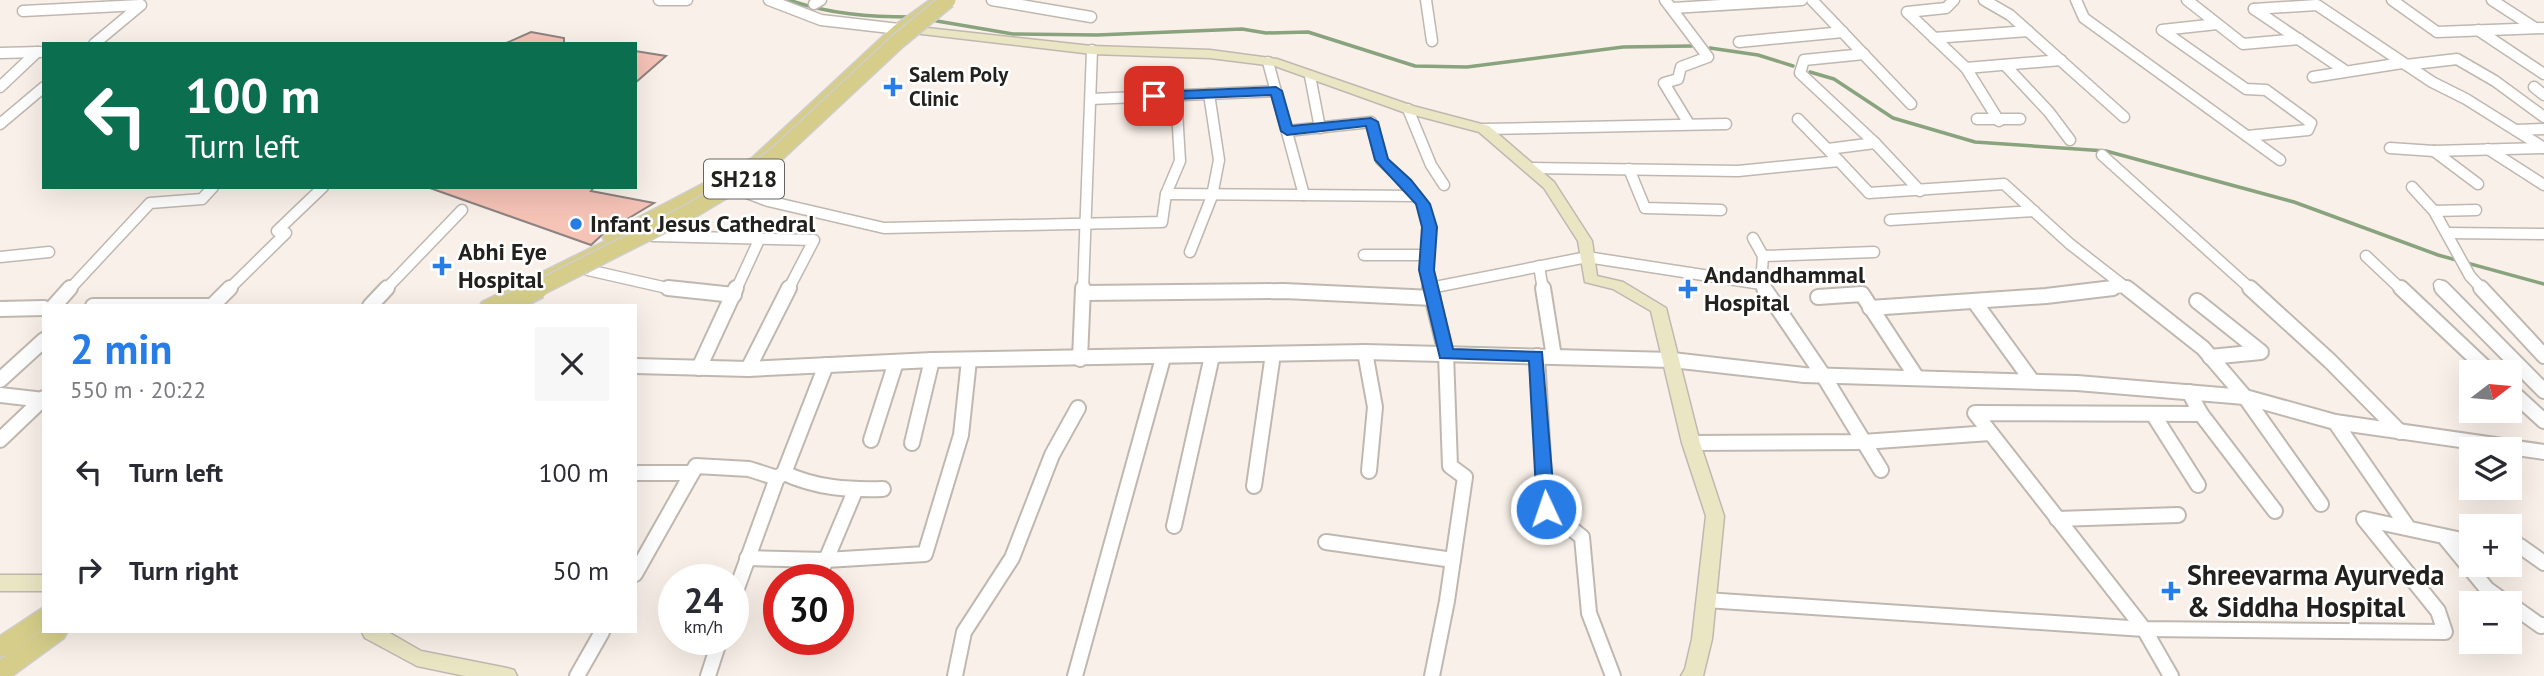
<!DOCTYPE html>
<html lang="en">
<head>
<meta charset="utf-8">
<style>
  body { margin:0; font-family:"PT Sans",sans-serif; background:#f7f7f7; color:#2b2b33; height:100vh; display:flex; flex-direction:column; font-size:26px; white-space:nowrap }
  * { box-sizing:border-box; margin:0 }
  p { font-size:23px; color:#7c7c81 }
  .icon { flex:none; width:38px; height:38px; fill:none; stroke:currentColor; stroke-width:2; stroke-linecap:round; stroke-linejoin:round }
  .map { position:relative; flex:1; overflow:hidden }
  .drawer { position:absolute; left:42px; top:304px; width:595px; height:329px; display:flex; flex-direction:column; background:#fff; border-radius:0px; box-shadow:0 7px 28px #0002 }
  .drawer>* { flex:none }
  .top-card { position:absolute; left:42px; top:42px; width:595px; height:147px; border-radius:0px; box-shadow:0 7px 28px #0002; background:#0b6e4f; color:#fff; overflow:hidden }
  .needle { width:46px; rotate:74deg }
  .fabs { position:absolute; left:2459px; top:360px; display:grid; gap:14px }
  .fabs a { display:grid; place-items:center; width:63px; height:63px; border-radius:0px; background:#fff; box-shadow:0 7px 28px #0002; font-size:35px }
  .speed { position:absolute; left:658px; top:564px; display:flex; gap:14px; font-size:35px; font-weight:700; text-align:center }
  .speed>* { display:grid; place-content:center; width:91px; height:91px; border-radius:50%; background:#fff; box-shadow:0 7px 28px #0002; line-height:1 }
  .speed small { font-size:18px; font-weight:400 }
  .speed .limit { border:10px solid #d22; background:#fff; color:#111 }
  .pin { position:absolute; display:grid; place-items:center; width:60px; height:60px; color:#fff; margin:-30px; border-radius:14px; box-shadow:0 4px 10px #0006 }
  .me { position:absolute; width:77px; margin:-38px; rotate:357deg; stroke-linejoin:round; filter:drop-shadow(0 0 5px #0008) }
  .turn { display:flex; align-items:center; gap:24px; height:147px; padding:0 28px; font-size:32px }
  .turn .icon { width:91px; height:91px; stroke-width:2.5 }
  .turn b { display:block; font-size:49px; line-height:60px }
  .round { display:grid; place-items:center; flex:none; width:74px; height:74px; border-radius:0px; background:#f7f7f7 }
  .overview { display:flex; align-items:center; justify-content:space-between; height:119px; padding:0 28px }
  h1 { font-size:42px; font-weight:700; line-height:52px; color:#277ce6 }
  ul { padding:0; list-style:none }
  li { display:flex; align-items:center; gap:21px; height:98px; padding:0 28px }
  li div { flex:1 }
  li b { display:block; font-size:26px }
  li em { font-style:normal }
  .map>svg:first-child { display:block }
</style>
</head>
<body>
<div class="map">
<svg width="2544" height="676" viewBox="0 0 2544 676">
  <rect width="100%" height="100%" fill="#f9f1e9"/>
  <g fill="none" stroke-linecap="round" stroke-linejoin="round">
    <g stroke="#89a37e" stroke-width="3.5">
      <path d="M789,0C829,14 870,17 912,17"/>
      <path d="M931,20L1013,34L1097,35L1242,29L1266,33L1308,32L1415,66L1467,67L1623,47L1692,46"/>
      <path d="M1710,48L1758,55L1793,66"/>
      <path d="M1810,72L1834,79L1893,118L1975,142L2106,151L2294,202L2438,255L2544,284"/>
    </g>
  </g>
  <g fill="#f6c3b7" stroke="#8d8380" stroke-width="2">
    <path d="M531,32L564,38V44H504Z"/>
    <path d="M635,51L666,56L635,83Z"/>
    <path d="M427,187H594L591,191L654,203L604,233L591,245Z"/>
  </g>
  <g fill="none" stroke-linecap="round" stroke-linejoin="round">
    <defs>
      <g id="street-far1">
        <path d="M659,0H687"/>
        <path d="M769,0L821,20L899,29"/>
        <path d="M992,0L1091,17"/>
        <path d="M1426,0L1432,41"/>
        <path d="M1665,0L1708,57L1681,67L1678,79L1664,83L1689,124"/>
        <path d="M1812,0L1911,104"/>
        <path d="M1954,0L1946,8L1907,12L1966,68L2061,60"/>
        <path d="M1984,0L2010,15L2124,117"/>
        <path d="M2076,0L2084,18L2280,160"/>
        <path d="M2187,0L2243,44L2299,39"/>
        <path d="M2392,0L2437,32L2544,28"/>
        <path d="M2492,0L2535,28"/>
        <path d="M814,4L821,0"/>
        <path d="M1673,8L1802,0"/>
        <path d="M2254,9L2317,5L2432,82L2466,99L2544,148"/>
        <path d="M2254,9L2344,70"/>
        <path d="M23,11L140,5"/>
        <path d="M2217,24L2162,30L2246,89L2266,90L2311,123L2308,130L2247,136"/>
        <path d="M2478,30L2544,74"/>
        <path d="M1934,38L2028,31"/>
        <path d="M1739,42L1843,32"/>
        <path d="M94,44L141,5"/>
        <path d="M0,53L40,52"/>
        <path d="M1864,54L1804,60L1800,73L1875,143L1920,191"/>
        <path d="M1268,62L1304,195"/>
        <path d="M2005,65L2049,112L2070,140"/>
        <path d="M2406,65L2457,59L2495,81L2544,117"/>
        <path d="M1966,68L1999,121"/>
        <path d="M1310,76L1320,128"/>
        <path d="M2313,77L2402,63"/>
        <path d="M0,87L37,52"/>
        <path d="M2534,87L2544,95"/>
        <path d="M1091,99L1276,91"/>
        <path d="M1408,109L1431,165L1444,185"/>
        <path d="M1798,119L1839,161"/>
        <path d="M1977,119H2020"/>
        <path d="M0,124L44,87"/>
        <path d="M1484,129L1726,124"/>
        <path d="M2516,130L2544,129"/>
        <path d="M1287,131L1371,122L1381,160L1406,183L1423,204L1430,227L1426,270L1431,290"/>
        <path d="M2390,148L2434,151L2543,148"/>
        <path d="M1828,149L1875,143"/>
        <path d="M2488,149L2544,185"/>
        <path d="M2434,151L2478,184"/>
        <path d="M2102,155L2252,290"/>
        <path d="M1530,168L1738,171L1839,161L1869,193L2004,184L2070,244L2129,290"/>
        <path d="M1629,169L1645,208L1721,210"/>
        <path d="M2412,187L2434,211L2470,276L2483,290"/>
        <path d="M739,190L768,201L884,228L1162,222L1166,194L1180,161L1176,95"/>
        <path d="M1166,194L1417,196"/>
        <path d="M2434,211L2476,210"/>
        <path d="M1890,220L2034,211"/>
        <path d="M2447,233L2544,234"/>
        <path d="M653,236L814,240L788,290"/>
        <path d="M1753,238L1763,256L1761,284"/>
        <path d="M1190,252L1212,196L1219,160L1209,94"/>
        <path d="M1364,255H1427"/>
        <path d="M1763,256L1874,252"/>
        <path d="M2366,256L2402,290"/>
        <path d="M0,257L49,252"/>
        <path d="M1539,266L1543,290"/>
        <path d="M588,270L676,290"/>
        <path d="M2439,285L2444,290"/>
        <path d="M1430,288L1587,257L1761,284L1765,290"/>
        <path d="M69,290L150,203L202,199L213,187"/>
        <path d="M228,290L286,233L277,231L323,187"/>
        <path d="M385,290L462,210"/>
        <path d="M736,290L759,240"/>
        <path d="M1083,290L1092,50"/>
        <path d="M2098,290L2125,287"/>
      </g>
      <g id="street">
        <path d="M668,288L734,295"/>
        <path d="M1430,288L1446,354L1450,466L1465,477L1447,601L1432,676"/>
        <path d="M1543,288L1554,357"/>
        <path d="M1764,288L1823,375L1881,470"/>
        <path d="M2127,288L2203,348L2245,397L2321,504"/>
        <path d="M2250,288L2330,361L2400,432"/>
        <path d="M2401,288L2491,373"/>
        <path d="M2442,288L2544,391"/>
        <path d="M2481,288L2544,356"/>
        <path d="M1084,293L1284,291L1433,298"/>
        <path d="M1818,297L1862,294L1917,378"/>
        <path d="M1974,301L2032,381"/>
        <path d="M2197,301L2261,352L2210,357"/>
        <path d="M54,306L70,288"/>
        <path d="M93,306H215"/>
        <path d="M212,306L230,288"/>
        <path d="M370,306L387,288"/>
        <path d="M1870,308L2046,296L2113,288"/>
        <path d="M0,309L44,308"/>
        <path d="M1365,352L1375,407L1369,471"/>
        <path d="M1537,356L1546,509L1582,537L1589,613L1613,676"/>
        <path d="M1080,359L1083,288"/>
        <path d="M635,366L748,369L932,360L1365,352L1672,360L1804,375L2077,383L2245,397L2335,422L2544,452"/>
        <path d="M699,368L736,288"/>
        <path d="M748,369L789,288"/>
        <path d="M0,380L44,340"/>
        <path d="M2510,390L2544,421"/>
        <path d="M2189,392L2201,414L1975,413L2144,629L2445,632L2438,611L2364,519L2471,542"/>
        <path d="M0,395L44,400"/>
        <path d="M2153,414L2198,485"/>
        <path d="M2201,414L2275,511"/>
        <path d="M2335,422L2407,526"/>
        <path d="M0,440L44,398"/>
        <path d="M871,440L896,362"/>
        <path d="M912,443L932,360"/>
        <path d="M1691,443L1863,442L1990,433"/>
        <path d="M635,473H692"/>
        <path d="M784,473C816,488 848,490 883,489"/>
        <path d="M1254,486L1273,354"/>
        <path d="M2057,519L2178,515"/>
        <path d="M1174,526L1212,356"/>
        <path d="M2446,539L2487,589L2508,604"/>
        <path d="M1326,542L1453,560"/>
        <path d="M2510,545L2520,546L2544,563"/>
        <path d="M747,558L826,560L925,554L961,435L969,360"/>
        <path d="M635,574L696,466L749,469L777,478"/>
        <path d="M818,579L855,491"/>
        <path d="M733,599L777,478L784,473L826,365"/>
        <path d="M1706,600L2144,629L2171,676"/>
        <path d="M2510,604L2541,626L2544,625"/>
        <path d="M577,676L602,632"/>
        <path d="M708,676L720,639"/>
        <path d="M955,676L964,632L1012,558L1052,455L1078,408"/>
        <path d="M1075,676L1163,358"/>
      </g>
      <g id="secondary">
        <path d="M900,25L1092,46L1210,50L1277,59L1413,106L1489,126L1554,182L1592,241L1597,276L1623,282L1666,308L1700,443L1724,516L1712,639L1703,676H1681L1685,669L1692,639L1706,516L1682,443L1651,311L1613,289L1585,282L1578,241L1544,188L1479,132L1403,112L1275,66L1210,58L1092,54L896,31V27Z"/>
        <rect x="0" y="575" width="44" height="16"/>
        <path d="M362,632H388L421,651L507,668L514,670L517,676H465L417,666L365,638Z"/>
      </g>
      <g id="primary">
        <path d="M930,0H944L904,32L758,168L631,234L633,237L631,240L501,306H480L482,302L605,241L603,238L605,235L752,158L894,26Z"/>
        <path d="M44,607V628L13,651L44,629V632H67L64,638L12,676H0V660L7,655L0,657V636Z"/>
      </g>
    </defs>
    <use href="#street-far1" stroke="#bfb8b0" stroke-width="13"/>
    <use href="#street" stroke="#bfb8b0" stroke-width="18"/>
    <use href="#secondary" stroke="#bfb8b0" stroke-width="3"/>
    <use href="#primary" stroke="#cfcece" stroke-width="3"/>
    <use href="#street-far1" stroke="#fff" stroke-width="10"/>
    <use href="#street" stroke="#fff" stroke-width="14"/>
    <use href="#secondary" fill="#eae6c4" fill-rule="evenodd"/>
    <use href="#primary" fill="#d5cd89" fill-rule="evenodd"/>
    <defs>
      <path id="primary-bridge-far1" d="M535,290L689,212L741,181L777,154L898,41L948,0"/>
      <path id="primary-bridge" d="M504,306L539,288"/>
    </defs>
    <use href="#primary-bridge-far1" stroke="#cfcece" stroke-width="18" stroke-linecap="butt"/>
    <use href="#primary-bridge" stroke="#cfcece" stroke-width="23" stroke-linecap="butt"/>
    <use href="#primary-bridge-far1" stroke="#d5cd89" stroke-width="15"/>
    <use href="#primary-bridge" stroke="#d5cd89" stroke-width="19"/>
  </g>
  <path fill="#277ce6" stroke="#195196" stroke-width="2" d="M1276,87L1282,91L1292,126L1371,118L1378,122L1388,159L1411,180L1430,204L1437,227L1434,270L1453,349L1542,352L1555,509L1552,514H1539L1537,509L1529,361L1440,358L1419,270L1422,227L1416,204L1375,160L1366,126L1287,135L1281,131L1271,95L1154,100L1148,96L1154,92Z"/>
  <g fill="#277ce6" stroke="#fff" stroke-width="2.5">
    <path d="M889.5 76.5h7v7h7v7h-7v7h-7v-7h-7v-7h7z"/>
    <circle cx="576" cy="224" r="7"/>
    <path d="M438.5 255.5h7v7h7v7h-7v7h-7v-7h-7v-7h7z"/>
    <path d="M1684.5 278.5h7v7h7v7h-7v7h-7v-7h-7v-7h7z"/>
    <path d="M2167.5 580.5h7v7h7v7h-7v7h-7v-7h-7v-7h7z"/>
  </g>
  <g text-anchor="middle" stroke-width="5" stroke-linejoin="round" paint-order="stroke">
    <g font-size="21" font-weight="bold" fill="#23211e" stroke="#fff" text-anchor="start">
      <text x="909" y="82">Salem Poly<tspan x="909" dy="24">Clinic</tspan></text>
    </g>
    <rect fill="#fff" stroke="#656462" stroke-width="2" x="704" y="159.5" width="80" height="39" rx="5"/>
    <g font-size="23" font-weight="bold" fill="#23211e">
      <text x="744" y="187">SH218</text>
    </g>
    <g font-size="24" font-weight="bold" fill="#23211e" stroke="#fff" text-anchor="start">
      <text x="590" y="232">Infant Jesus Cathedral</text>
      <text x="458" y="260">Abhi Eye<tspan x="458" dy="28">Hospital</tspan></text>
      <text x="1704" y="283">Andandhammal<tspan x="1704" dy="28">Hospital</tspan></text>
    </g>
    <g font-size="28" font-weight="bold" fill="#23211e" stroke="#fff" text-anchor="start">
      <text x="2187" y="585">Shreevarma Ayurveda<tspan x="2187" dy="32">&amp; Siddha Hospital</tspan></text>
    </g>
  </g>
</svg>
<div class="fabs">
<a><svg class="needle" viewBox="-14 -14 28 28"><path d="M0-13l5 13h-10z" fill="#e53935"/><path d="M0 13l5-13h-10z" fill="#7c7c81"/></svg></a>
<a><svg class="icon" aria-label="layers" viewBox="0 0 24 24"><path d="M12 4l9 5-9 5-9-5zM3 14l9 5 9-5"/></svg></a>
<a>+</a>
<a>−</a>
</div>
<div class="speed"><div>24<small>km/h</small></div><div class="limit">30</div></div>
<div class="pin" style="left:1154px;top:96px;background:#d93025"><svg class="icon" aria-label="arrive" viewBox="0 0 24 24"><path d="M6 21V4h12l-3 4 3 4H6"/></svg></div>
<svg class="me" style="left:1546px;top:509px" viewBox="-20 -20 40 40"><circle r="17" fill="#277ce6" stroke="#fff" stroke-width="3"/><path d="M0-11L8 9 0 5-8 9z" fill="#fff"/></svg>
<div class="top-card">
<div class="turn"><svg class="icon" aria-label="left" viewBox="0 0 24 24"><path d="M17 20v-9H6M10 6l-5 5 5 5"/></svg><div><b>100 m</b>Turn left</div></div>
</div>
<section class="drawer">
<div class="overview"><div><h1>2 min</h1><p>550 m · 20:22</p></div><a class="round"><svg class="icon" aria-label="close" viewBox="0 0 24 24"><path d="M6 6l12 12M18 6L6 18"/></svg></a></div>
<ul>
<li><svg class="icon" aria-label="left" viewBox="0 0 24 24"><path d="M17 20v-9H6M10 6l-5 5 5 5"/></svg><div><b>Turn left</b></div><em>100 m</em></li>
<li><svg class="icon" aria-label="right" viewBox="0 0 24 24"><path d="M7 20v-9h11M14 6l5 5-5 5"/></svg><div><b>Turn right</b></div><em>50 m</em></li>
</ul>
</section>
</div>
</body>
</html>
